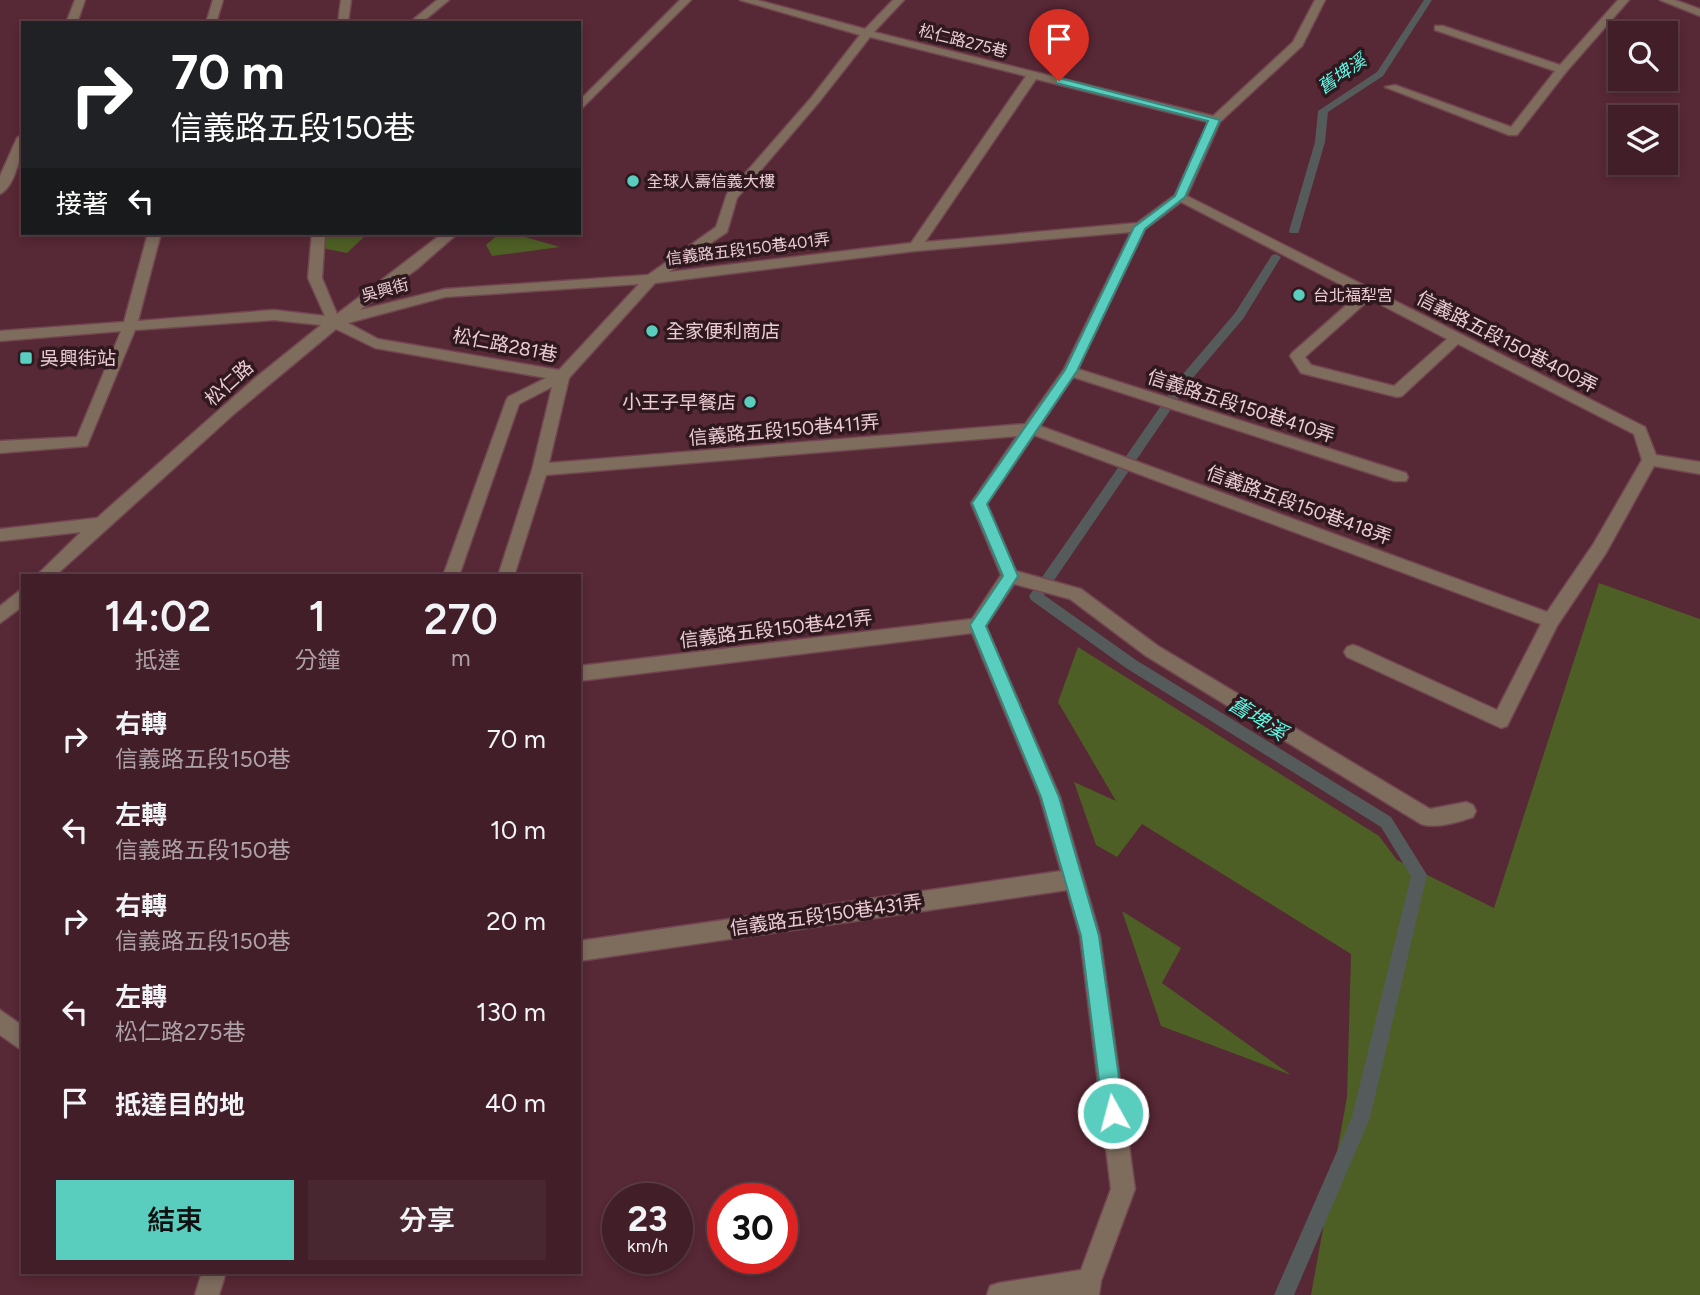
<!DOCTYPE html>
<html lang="zh-TW">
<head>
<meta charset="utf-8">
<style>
	:root { --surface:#411e28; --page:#482730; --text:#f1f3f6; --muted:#aea2a8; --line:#5a3c45; --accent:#59cebe }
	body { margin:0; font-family:Figtree,"Noto Sans TC",sans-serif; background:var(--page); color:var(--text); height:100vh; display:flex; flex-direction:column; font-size:26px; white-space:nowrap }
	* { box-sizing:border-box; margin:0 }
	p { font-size:23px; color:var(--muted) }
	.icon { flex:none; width:38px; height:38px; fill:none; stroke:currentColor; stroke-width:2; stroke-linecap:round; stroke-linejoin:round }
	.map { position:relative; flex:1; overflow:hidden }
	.drawer { position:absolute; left:21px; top:574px; width:560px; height:700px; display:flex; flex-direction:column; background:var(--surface); border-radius:0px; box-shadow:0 4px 10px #0003,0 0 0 2px var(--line) }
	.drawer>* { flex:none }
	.guide { position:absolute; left:21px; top:21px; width:560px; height:214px; border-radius:0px; box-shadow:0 4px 10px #0003,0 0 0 2px var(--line); background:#202124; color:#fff; overflow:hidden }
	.fabs { position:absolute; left:1608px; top:21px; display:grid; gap:14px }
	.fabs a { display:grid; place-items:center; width:70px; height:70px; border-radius:0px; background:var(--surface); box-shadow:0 4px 10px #0003,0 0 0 2px var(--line); font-size:35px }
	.speed { position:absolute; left:602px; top:1183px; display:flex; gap:14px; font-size:35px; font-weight:700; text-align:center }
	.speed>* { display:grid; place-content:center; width:91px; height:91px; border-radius:50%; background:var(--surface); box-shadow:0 4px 10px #0003,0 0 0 2px var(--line); line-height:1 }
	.speed small { font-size:18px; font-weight:400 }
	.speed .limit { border:10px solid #d22; background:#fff; color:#111 }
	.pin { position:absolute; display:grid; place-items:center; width:60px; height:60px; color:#fff; margin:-72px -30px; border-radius:50% 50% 50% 0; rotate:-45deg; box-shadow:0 0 7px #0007 }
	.pin .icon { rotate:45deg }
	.me { position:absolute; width:77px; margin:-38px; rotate:353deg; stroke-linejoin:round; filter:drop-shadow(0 0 5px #0008) }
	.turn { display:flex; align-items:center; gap:24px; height:147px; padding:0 35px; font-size:32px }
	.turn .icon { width:91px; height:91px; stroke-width:2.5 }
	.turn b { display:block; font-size:49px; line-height:60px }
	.then { display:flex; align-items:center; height:66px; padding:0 35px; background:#0003; gap:14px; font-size:26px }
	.eta { display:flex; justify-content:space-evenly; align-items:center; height:119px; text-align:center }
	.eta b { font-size:42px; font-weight:600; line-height:49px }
	.cta { display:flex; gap:14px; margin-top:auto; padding:14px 35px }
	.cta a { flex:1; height:80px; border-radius:0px; background:var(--accent); color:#111; font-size:28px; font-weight:600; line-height:80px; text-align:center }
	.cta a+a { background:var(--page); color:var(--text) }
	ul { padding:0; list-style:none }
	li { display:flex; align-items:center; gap:21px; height:91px; padding:0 35px }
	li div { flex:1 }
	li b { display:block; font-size:26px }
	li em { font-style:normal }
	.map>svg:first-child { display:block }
</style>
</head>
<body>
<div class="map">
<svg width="1700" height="1295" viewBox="0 0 1700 1295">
	<rect width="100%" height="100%" fill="#572835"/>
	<g fill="#4e5f25">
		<path d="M325,233H368L347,253L322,248Z"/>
		<path d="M500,233H511L560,247L492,256L486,245Z"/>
		<path d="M1599,583L1700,619V1295H1311L1347,1097L1351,954L1142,824L1117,857L1096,845L1074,782L1116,801L1058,702L1078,647L1379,836L1397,860L1494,908Z"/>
		<path d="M1122,911L1181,948L1162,983L1291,1075L1161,1026Z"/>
	</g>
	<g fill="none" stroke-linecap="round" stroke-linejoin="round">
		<g fill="#555b5b" fill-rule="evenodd">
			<path d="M1424,0H1432L1383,76L1328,112L1325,142L1299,231L1298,233H1290L1289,231L1315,142L1318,111L1377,72Z"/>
			<path d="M1276,254L1281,257L1243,319L1191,380L1044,595L1136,660L1391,817L1427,875L1370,1118L1294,1295H1274L1352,1117L1411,876L1381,827L1126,668L1031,600L1029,596L1183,374L1235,313L1272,255Z"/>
		</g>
		<g stroke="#724651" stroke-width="3">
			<g id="minor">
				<path d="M75,0H85L77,23H66Z"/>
				<path d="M213,0H223L216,23H206Z"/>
				<path d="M341,0H351L348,23H338Z"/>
				<path d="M437,0H449L421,23H409Z"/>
				<path d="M680,0H691L579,111V101Z"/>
				<path d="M740,0H757L865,29L893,0H904L874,32L1213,116L1293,42L1315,0H1325L1302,46L1220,122L1187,196L1645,427L1656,455L1700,462V474L1654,466L1606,553L1557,626L1507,726L1501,728L1347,657L1344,652L1347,647L1353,645L1359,647L1497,710L1541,624L1034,435L987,504L1016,571L1081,589L1158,646L1430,809L1466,802L1473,805L1476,811L1473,817C1459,822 1435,829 1421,824L1146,656L1070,599L1014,584L986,626L1060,797L1100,936L1135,1189L1101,1281L1099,1295H987L990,1286L999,1283L1081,1270L1111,1189L1080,936L1067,890L579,961V941L1061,871L1040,797L972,633L579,681V666L972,619L1001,575L971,503L1017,436L546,475L514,576H498L532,470L552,387L519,404L459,576H443L506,401L508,397L546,378L375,348L336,329L234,414L55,576H36L81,532L0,541V529L97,518L254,379L321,325L274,320L135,330L87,446L0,453V441L77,437L121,331L0,341V331L124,322L148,233H161L138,321L274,310L325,316L308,278L312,233H325L322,278L337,314L443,233H458L417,269L360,310L445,289L648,275L716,227L727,194L811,98L860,35ZM870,37L1026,76L911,243L669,272L727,232L737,198L819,102ZM1036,79L1208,122L1175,195L1137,223L925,242ZM1181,202L1359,294L1292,353L1290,356L1301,373L1397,397L1402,396L1458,344L1634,434L1642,460L1594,543L1547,612L1040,426L1073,377L1394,481H1406L1408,477L1406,473L1078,369L1145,229ZM1131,232L1064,369L1025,424L549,463L569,378L655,283L915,251ZM639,284L559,370L378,339L348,323L445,297ZM1370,299L1447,339L1394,386L1311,365L1305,357Z"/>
				<path d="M1618,0H1629L1566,72L1517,135H1509L1385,87L1395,85L1511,127L1555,71L1435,30V26H1443L1560,65Z"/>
				<path d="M1660,0H1675L1700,9V16Z"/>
				<path d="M23,134C23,150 15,187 0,194V176L17,138Z"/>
				<path d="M23,588V606L0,623V606Z"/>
				<path d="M0,1010L23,1026V1051L0,1035Z"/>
				<path d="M202,1272H226L219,1295H195Z"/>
			</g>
		</g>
		<use href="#minor" fill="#7e6c5d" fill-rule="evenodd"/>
	</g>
	<path fill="#59cebe" stroke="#3a867c" stroke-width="2" d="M1059,78L1220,120L1185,197L1145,229L1077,371L987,504L1018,576L986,626L1059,797L1099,936L1124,1113L1121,1120L1113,1123L1106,1120L1103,1113L1081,936L1041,797L970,625L1003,576L972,503L1065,370L1134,227L1175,196L1208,121L1056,83V79Z"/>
	<g fill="#59cebe" stroke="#2f191f" stroke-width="2.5">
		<circle cx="633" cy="181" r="7"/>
		<circle cx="1299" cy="295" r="7"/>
		<circle cx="652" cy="331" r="7"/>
		<rect x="19" y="351" width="14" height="14" rx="3.5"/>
		<circle cx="750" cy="402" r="7"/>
	</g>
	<g text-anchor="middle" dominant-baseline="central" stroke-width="7" stroke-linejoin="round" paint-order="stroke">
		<g font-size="16" fill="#ebccd3" stroke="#2f191f">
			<text transform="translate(963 41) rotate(14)">松仁路275巷</text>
			<text transform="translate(748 249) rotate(-7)">信義路五段150巷401弄</text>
			<text transform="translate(385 290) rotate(-15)">吳興街</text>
		</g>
		<g font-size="16" fill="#ebccd3" stroke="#2f191f" text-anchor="start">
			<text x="647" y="181">全球人壽信義大樓</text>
			<text x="1313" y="295">台北福犁宮</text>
		</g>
		<g font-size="18" font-style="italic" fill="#5ef8e4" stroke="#2f191f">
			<text transform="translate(1342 74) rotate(-35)">舊埤溪</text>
		</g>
		<g font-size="19" fill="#ebccd3" stroke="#2f191f" text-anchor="start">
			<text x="666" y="331">全家便利商店</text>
			<text x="40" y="358">吳興街站</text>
			<text x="736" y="402" text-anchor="end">小王子早餐店</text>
		</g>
		<g font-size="19" fill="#ebccd3" stroke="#2f191f">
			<text transform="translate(1507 342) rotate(27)">信義路五段150巷400弄</text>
			<text transform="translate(505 345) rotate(11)">松仁路281巷</text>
			<text transform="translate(229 383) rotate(-42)">松仁路</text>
			<text transform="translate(1241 406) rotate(18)">信義路五段150巷410弄</text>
			<text transform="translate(784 430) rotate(-5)">信義路五段150巷411弄</text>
			<text transform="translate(1299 505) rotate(20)">信義路五段150巷418弄</text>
			<text transform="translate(776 629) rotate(-7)">信義路五段150巷421弄</text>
			<text transform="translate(826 915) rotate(-8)">信義路五段150巷431弄</text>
		</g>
		<g font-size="21" font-style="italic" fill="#5ef8e4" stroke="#2f191f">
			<text transform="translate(1258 718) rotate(32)">舊埤溪</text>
		</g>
	</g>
</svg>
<div class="fabs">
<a><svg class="icon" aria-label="search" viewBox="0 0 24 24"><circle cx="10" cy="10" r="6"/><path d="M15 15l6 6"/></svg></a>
<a><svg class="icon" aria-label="layers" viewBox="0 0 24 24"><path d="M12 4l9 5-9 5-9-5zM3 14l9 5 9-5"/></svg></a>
</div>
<div class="speed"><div>23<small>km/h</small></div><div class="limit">30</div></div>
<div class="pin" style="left:1059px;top:81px;background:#d93025"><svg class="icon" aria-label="arrive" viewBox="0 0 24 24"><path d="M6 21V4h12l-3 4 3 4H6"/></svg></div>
<svg class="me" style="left:1113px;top:1113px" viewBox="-20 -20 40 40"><circle r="17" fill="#59cebe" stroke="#fff" stroke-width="3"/><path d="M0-11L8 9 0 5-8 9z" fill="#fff"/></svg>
<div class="guide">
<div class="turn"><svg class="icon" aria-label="right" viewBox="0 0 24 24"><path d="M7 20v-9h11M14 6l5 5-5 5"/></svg><div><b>70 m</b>信義路五段150巷</div></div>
<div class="then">接著<svg class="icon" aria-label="left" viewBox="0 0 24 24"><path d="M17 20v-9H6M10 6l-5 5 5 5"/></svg></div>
</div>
<section class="drawer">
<div class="eta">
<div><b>14:02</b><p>抵達</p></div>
<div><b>1</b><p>分鐘</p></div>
<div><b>270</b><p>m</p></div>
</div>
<ul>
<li><svg class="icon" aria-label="right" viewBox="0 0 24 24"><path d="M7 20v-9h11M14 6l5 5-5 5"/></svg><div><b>右轉</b><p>信義路五段150巷</p></div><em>70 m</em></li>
<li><svg class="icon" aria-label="left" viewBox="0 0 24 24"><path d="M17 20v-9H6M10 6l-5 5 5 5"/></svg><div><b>左轉</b><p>信義路五段150巷</p></div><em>10 m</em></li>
<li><svg class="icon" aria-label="right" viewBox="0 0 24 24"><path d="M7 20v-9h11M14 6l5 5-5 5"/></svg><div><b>右轉</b><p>信義路五段150巷</p></div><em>20 m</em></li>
<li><svg class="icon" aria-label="left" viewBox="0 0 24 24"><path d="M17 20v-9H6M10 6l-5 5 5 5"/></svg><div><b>左轉</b><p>松仁路275巷</p></div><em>130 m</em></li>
<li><svg class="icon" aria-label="arrive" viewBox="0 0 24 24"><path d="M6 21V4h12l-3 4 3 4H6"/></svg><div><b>抵達目的地</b></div><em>40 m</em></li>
</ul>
<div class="cta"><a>結束</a><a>分享</a></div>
</section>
</div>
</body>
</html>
